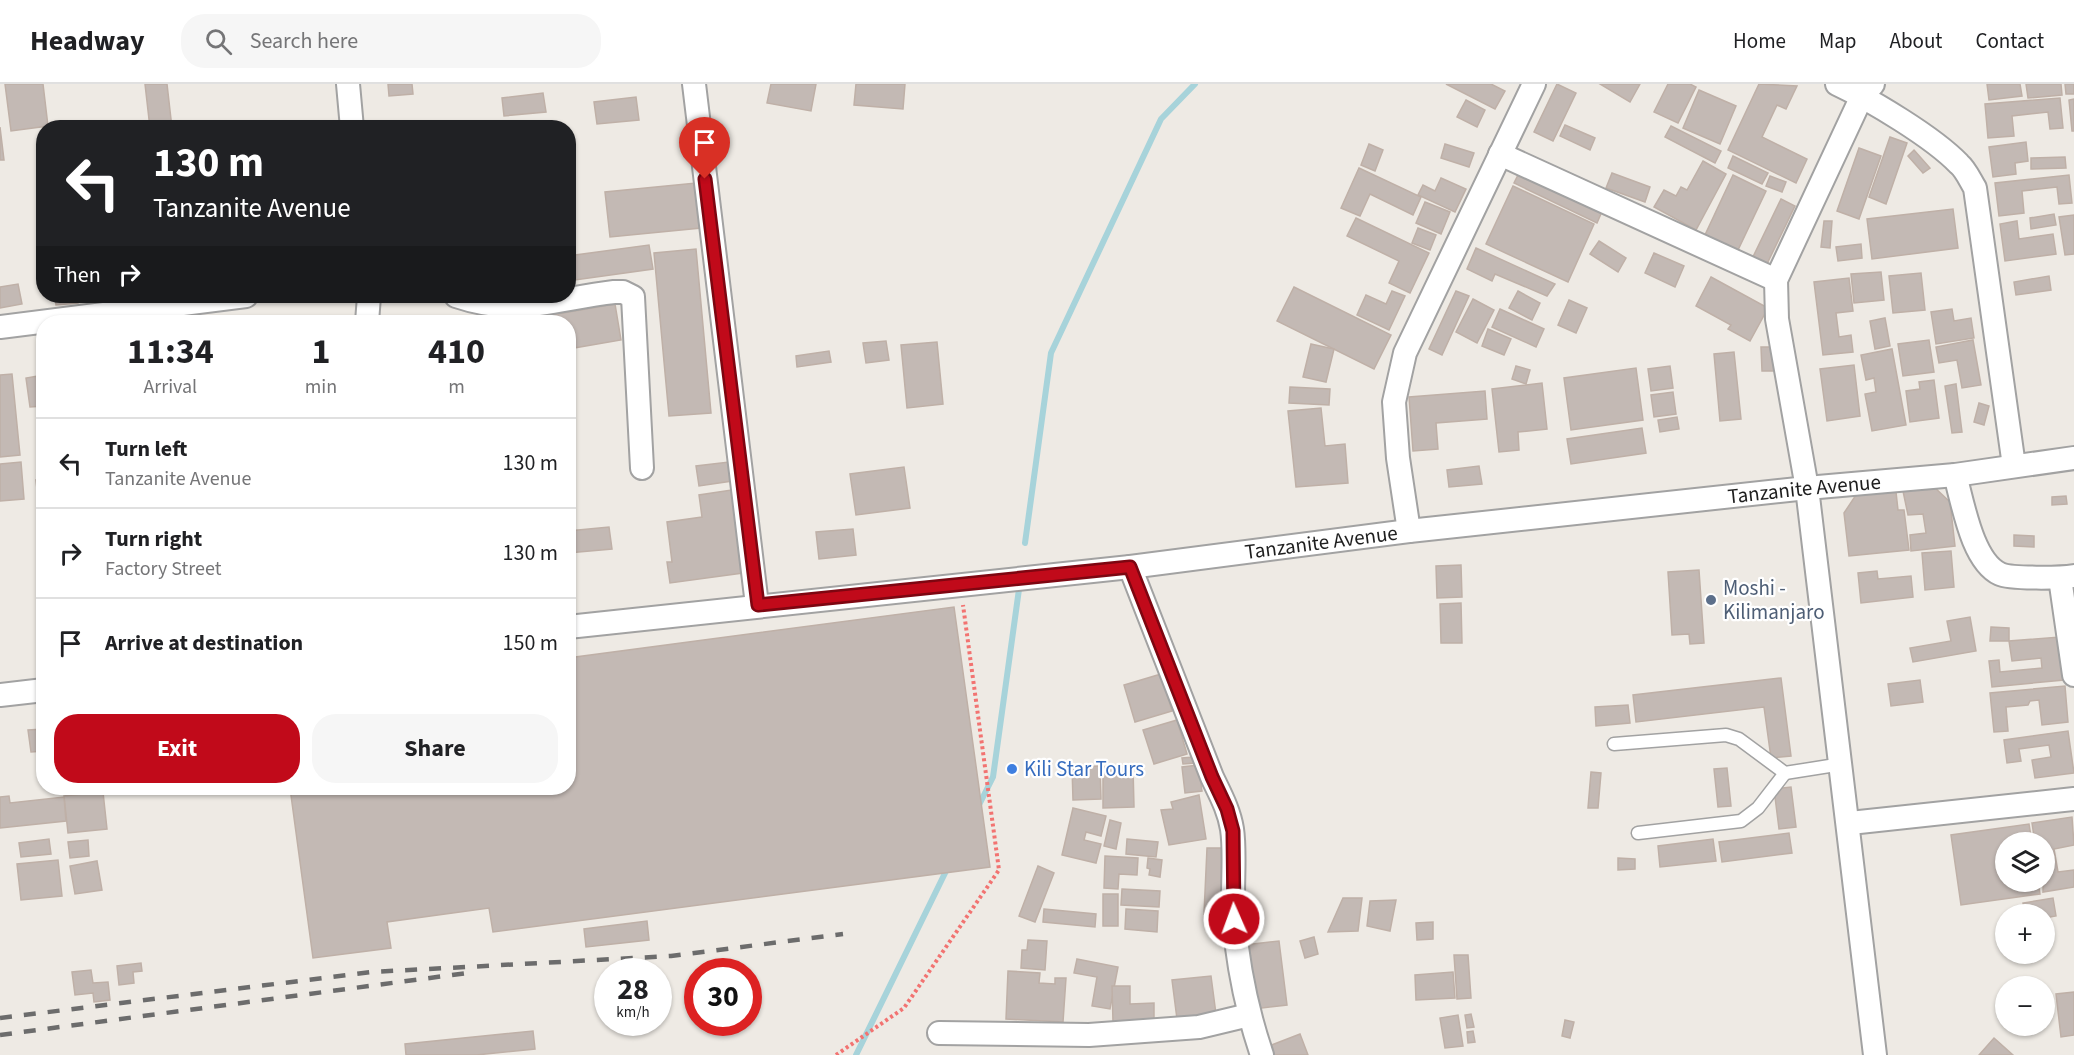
<!DOCTYPE html>
<html lang="en">
<head>
<meta charset="utf-8">
<style>
	:root { --surface:#fff; --page:#f6f6f6; --text:#202124; --muted:#757577; --line:#e0e0e0; --accent:#c10a1a }
	body { margin:0; font-family:"Source Sans 3",sans-serif; background:var(--page); color:var(--text); height:100vh; display:flex; flex-direction:column; font-size:22px; white-space:nowrap }
	* { box-sizing:border-box; margin:0 }
	p { font-size:20px; color:var(--muted) }
	.icon { flex:none; width:33px; height:33px; fill:none; stroke:currentColor; stroke-width:2; stroke-linecap:round; stroke-linejoin:round }
	.map { position:relative; flex:1; overflow:hidden }
	.drawer { position:absolute; left:36px; top:231px; width:540px; height:480px; display:flex; flex-direction:column; background:var(--surface); border-radius:24px; box-shadow:0 2px 4px #0004 }
	.drawer>* { flex:none }
	.guide { position:absolute; left:36px; top:36px; width:540px; height:183px; border-radius:24px; box-shadow:0 2px 4px #0004; background:#202124; color:#fff; overflow:hidden }
	.buttons { position:absolute; left:1995px; top:748px; display:grid; gap:12px }
	.buttons a { display:grid; place-items:center; width:60px; height:60px; border-radius:50%; background:var(--surface); box-shadow:0 2px 4px #0004; font-size:30px }
	.speed { position:absolute; left:594px; top:874px; display:flex; gap:12px; font-size:30px; font-weight:700; text-align:center }
	.speed>* { display:grid; place-content:center; width:78px; height:78px; border-radius:50%; background:var(--surface); box-shadow:0 2px 4px #0004; line-height:1 }
	.speed small { font-size:15px; font-weight:400 }
	.speed .limit { border:9px solid #d22; background:#fff; color:#111 }
	.pin { position:absolute; display:grid; place-items:center; width:51px; height:51px; color:#fff; margin:-62px -26px; border-radius:50% 50% 50% 0; rotate:-45deg; box-shadow:0 0 6px #0007 }
	.pin .icon { rotate:45deg }
	.me { position:absolute; width:66px; margin:-33px; rotate:358deg; stroke-linejoin:round; filter:drop-shadow(0 0 4px #0008) }
	.turn { display:flex; align-items:center; gap:21px; height:126px; padding:0 18px; font-size:27px }
	.turn .icon { width:78px; height:78px; stroke-width:2.5 }
	.turn b { display:block; font-size:42px; line-height:51px }
	.then { display:flex; align-items:center; height:57px; padding:0 18px; background:#0003; gap:12px; font-size:22px }
	.eta { display:flex; justify-content:space-evenly; align-items:center; height:102px; text-align:center }
	.eta b { font-size:36px; font-weight:700; line-height:42px }
	.action { display:flex; gap:12px; margin-top:auto; padding:12px 18px }
	.action a { flex:1; height:69px; border-radius:24px; background:var(--accent); color:#fff; font-size:24px; font-weight:700; line-height:69px; text-align:center }
	.action a+a { background:var(--page); color:var(--text) }
	ul { padding:0; list-style:none }
	li { display:flex; align-items:center; gap:18px; height:90px; padding:0 18px; border-top:2px solid var(--line) }
	li div { flex:1 }
	li b { display:block; font-size:22px }
	li em { font-style:normal }
	header { display:flex; align-items:center; gap:36px; box-sizing:border-box; height:84px; padding:0 30px; background:var(--surface); border-bottom:2px solid var(--line) }
	header strong { font-size:28px }
	nav { display:flex; gap:33px; margin-inline-start:auto; font-size:21px }
	.search { width:420px; height:54px; background:var(--page); display:flex; align-items:center; gap:15px; box-sizing:border-box; padding:0 21px; border-radius:24px; color:var(--muted); font-size:22px }
	.map>svg:first-child { display:block }
</style>
</head>
<body>
<header>
<strong>Headway</strong>
<div class="search"><svg class="icon" aria-label="search" viewBox="0 0 24 24"><circle cx="10" cy="10" r="6"/><path d="M15 15l6 6"/></svg>Search here</div>
<nav><a>Home</a><a>Map</a><a>About</a><a>Contact</a></nav>
</header>
<div class="map">
<svg width="2074" height="971" viewBox="0 0 2074 971">
	<rect width="100%" height="100%" fill="#eeeae4"/>
	<g fill="none" stroke-linecap="round" stroke-linejoin="round">
		<g stroke="#a7d3da" stroke-width="6">
			<path d="M1025,459L1051,269L1161,35L1195,0"/>
			<path d="M978,723L993,693L1020,498"/>
			<path d="M856,971L948,783"/>
		</g>
	</g>
	<g fill="#c3b9b4" stroke="#bfb0a7" stroke-width="1.5">
		<path d="M5,0H43L48,42L11,47Z"/>
		<path d="M145,0H167L172,44H150Z"/>
		<path d="M388,0H412L413,10L389,12Z"/>
		<path d="M771,0H816L811,27L767,19Z"/>
		<path d="M856,0H905L903,25L854,21Z"/>
		<path d="M1446,0H1491L1505,7L1495,25Z"/>
		<path d="M1557,0L1576,9L1553,57L1534,48Z"/>
		<path d="M1600,0H1640L1630,18Z"/>
		<path d="M1668,0H1690L1696,3L1678,39L1654,28Z"/>
		<path d="M1759,0L1797,2L1786,25L1777,21L1762,53L1807,75L1796,99L1728,66Z"/>
		<path d="M1987,0H2020L2022,12L1989,16Z"/>
		<path d="M2026,0H2061L2062,11L2028,14Z"/>
		<path d="M2065,0H2074V10H2066Z"/>
		<path d="M1699,6L1736,22L1720,60L1683,44Z"/>
		<path d="M543,9L546,28L504,32L502,14Z"/>
		<path d="M636,13L639,36L597,40L594,18Z"/>
		<path d="M2060,14L2063,44L2050,45L2048,28L2012,32L2014,52L1988,54L1985,20Z"/>
		<path d="M2074,15V47H2072L2069,16Z"/>
		<path d="M1466,16L1485,26L1477,43L1457,33Z"/>
		<path d="M143,40V44H111Z"/>
		<path d="M1565,41L1595,54L1590,66L1560,52Z"/>
		<path d="M1671,42L1721,67L1715,79L1665,53Z"/>
		<path d="M0,43L4,76H0Z"/>
		<path d="M1890,53L1907,59L1886,120L1869,113Z"/>
		<path d="M2026,58L2028,77L2015,79L2016,90L1993,93L1989,63Z"/>
		<path d="M1369,60L1383,66L1375,87L1361,81Z"/>
		<path d="M1445,60L1474,69L1469,83L1441,74Z"/>
		<path d="M1859,64L1881,72L1859,135L1837,127Z"/>
		<path d="M1914,66L1930,84L1923,89L1908,72Z"/>
		<path d="M1733,72L1768,89L1762,100L1728,84Z"/>
		<path d="M2065,73L2066,84L2031,85V74Z"/>
		<path d="M1703,77L1726,90L1696,146L1654,123L1664,106L1676,112L1681,103L1687,106Z"/>
		<path d="M1359,84L1421,113L1413,131L1370,110L1360,132L1341,124Z"/>
		<path d="M1521,85L1603,125L1597,139L1514,99Z"/>
		<path d="M1612,89L1650,103L1645,118L1606,104Z"/>
		<path d="M1733,91L1766,107L1738,166L1705,151Z"/>
		<path d="M2069,91L2072,119L2059,120L2057,103L2022,107L2024,129L1999,132L1995,99Z"/>
		<path d="M1770,92L1786,98L1782,108L1766,102Z"/>
		<path d="M1441,94L1466,105L1455,128L1418,111L1423,101L1435,107Z"/>
		<path d="M696,99L701,144L610,153L605,108Z"/>
		<path d="M1513,102L1594,140L1568,198L1486,160Z"/>
		<path d="M1781,115L1795,122L1764,186L1750,179Z"/>
		<path d="M1425,118L1450,128L1441,150L1416,139Z"/>
		<path d="M1953,125L1958,164L1872,175L1867,135Z"/>
		<path d="M2054,130L2056,141L2031,145L2030,134Z"/>
		<path d="M2074,131V170L2065,171L2059,133Z"/>
		<path d="M1356,134L1429,169L1410,209L1389,199L1399,177L1347,152Z"/>
		<path d="M1824,137H1832L1830,164L1821,163Z"/>
		<path d="M2017,137L2019,155L2053,150L2056,170L2005,177L2000,140Z"/>
		<path d="M1418,144L1436,151L1430,166L1412,159Z"/>
		<path d="M1599,157L1626,174L1618,188L1590,170Z"/>
		<path d="M1861,160L1862,174L1838,177L1836,163Z"/>
		<path d="M649,161L653,185L568,197V172Z"/>
		<path d="M1476,164L1555,200L1547,212L1495,190L1492,197L1467,185Z"/>
		<path d="M696,165L711,329L669,332L654,169Z"/>
		<path d="M1654,169L1684,182L1675,203L1645,189Z"/>
		<path d="M1881,188L1884,216L1854,219L1851,190Z"/>
		<path d="M1921,189L1925,226L1893,229L1889,192Z"/>
		<path d="M2049,192L2051,206L2016,211L2014,198Z"/>
		<path d="M1711,193L1768,224L1750,257L1728,245L1731,241L1696,222Z"/>
		<path d="M1849,194L1853,227L1836,229L1839,253L1851,251L1853,268L1823,271L1814,198Z"/>
		<path d="M18,200L22,220L0,224V203Z"/>
		<path d="M1294,203L1391,251L1374,285L1277,237Z"/>
		<path d="M1392,207L1405,212L1389,246L1357,231L1366,211L1386,220Z"/>
		<path d="M1456,207L1469,212L1442,271L1429,265Z"/>
		<path d="M1518,207L1540,219L1532,236L1509,224Z"/>
		<path d="M55,212H77L78,219L56,221Z"/>
		<path d="M1473,215L1494,226L1477,259L1456,248Z"/>
		<path d="M1569,216L1587,224L1576,249L1558,241Z"/>
		<path d="M615,220L621,256L568,265V238H541L540,233Z"/>
		<path d="M1500,225L1544,245L1536,263L1492,243Z"/>
		<path d="M1952,225L1954,237L1971,234L1974,254L1936,260L1931,228Z"/>
		<path d="M1885,234L1890,262L1875,265L1870,237Z"/>
		<path d="M1488,245L1511,255L1504,271L1482,262Z"/>
		<path d="M1929,256L1934,288L1903,292L1898,260Z"/>
		<path d="M1973,256L1981,301L1962,304L1957,276L1939,279L1936,263Z"/>
		<path d="M886,257L889,276L866,279L863,259Z"/>
		<path d="M937,258L943,320L907,324L901,261Z"/>
		<path d="M1311,260L1334,265L1326,298L1303,293Z"/>
		<path d="M1761,263H1776L1777,287H1762Z"/>
		<path d="M1892,265L1906,341L1872,347L1865,310L1876,308L1874,294L1866,296L1861,271Z"/>
		<path d="M829,267L831,278L797,283L796,272Z"/>
		<path d="M1734,268L1741,335L1720,337L1714,270Z"/>
		<path d="M1854,281L1860,332L1827,337L1820,285Z"/>
		<path d="M1516,282L1530,286L1526,300L1512,295Z"/>
		<path d="M1670,282L1673,304L1651,307L1648,285Z"/>
		<path d="M1636,284L1643,336L1571,346L1564,294Z"/>
		<path d="M12,290L20,371L0,373V291Z"/>
		<path d="M44,291V322L30,323L26,294Z"/>
		<path d="M1934,296L1939,334L1910,338L1906,307L1920,305L1919,298Z"/>
		<path d="M1542,299L1547,345L1518,348L1519,366L1499,368L1492,305Z"/>
		<path d="M1956,300L1962,348L1952,349L1945,302Z"/>
		<path d="M1290,303L1330,305L1329,321L1289,319Z"/>
		<path d="M1485,307L1487,335L1436,339L1438,365L1413,367L1409,313Z"/>
		<path d="M1673,308L1676,330L1654,333L1651,311Z"/>
		<path d="M1979,319L1989,322L1984,341L1974,338Z"/>
		<path d="M1321,324L1325,362L1345,360L1348,399L1296,403L1288,327Z"/>
		<path d="M1677,333L1679,345L1660,348L1658,336Z"/>
		<path d="M1642,344L1646,369L1571,380L1567,355Z"/>
		<path d="M21,378L24,415L0,417V380Z"/>
		<path d="M729,378L732,397L699,402L696,382Z"/>
		<path d="M1479,382L1482,400L1449,403L1447,386Z"/>
		<path d="M904,383L910,424L856,431L850,390Z"/>
		<path d="M44,395V434H40L36,396Z"/>
		<path d="M1895,399L1898,426H1904L1909,466L1849,472L1844,429L1862,402Z"/>
		<path d="M1912,401H1932L1950,418L1955,462L1911,467L1910,451L1926,449L1923,430L1908,431L1903,407Z"/>
		<path d="M738,405L750,488L670,499L667,478H672L667,438L702,433L699,411Z"/>
		<path d="M2066,412L2067,420L2052,421V413Z"/>
		<path d="M609,443L612,465L568,469V447Z"/>
		<path d="M853,445L856,471L819,475L816,448Z"/>
		<path d="M2014,451L2034,452V463L2014,462Z"/>
		<path d="M1951,467L1954,503L1925,506L1922,469Z"/>
		<path d="M1461,481L1462,513L1437,514L1436,482Z"/>
		<path d="M1699,486L1704,559L1690,560L1689,550L1672,551L1668,488Z"/>
		<path d="M1877,487L1878,495L1911,492L1913,513L1861,519L1858,489Z"/>
		<path d="M1461,519L1462,559H1441L1440,520Z"/>
		<path d="M954,523L990,783L493,848L489,824L387,838L391,864L313,874L290,704H568V574Z"/>
		<path d="M1970,533L1976,567L1913,578L1910,564L1951,557L1947,537Z"/>
		<path d="M1991,543L2009,544V557H1990Z"/>
		<path d="M2060,553L2064,596L1992,603L1989,577L1999,576L2000,588L2042,584L2041,574L2012,577L2009,557Z"/>
		<path d="M1161,590L1172,627L1135,638L1124,601Z"/>
		<path d="M1781,594L1791,672L1771,674L1764,623L1636,638L1633,611Z"/>
		<path d="M1920,596L1923,618L1891,622L1888,600Z"/>
		<path d="M2065,602L2068,638L2042,641L2039,616L2030,617L2028,621L2006,623L2008,647L1994,648L1990,609Z"/>
		<path d="M1628,621L1630,639L1596,642L1595,623Z"/>
		<path d="M1177,636L1187,670L1154,680L1143,646Z"/>
		<path d="M44,645V667L31,668L28,646Z"/>
		<path d="M2068,647L2074,689L2035,694L2032,676L2051,673L2049,661L2019,665L2021,677L2007,679L2004,656Z"/>
		<path d="M1194,673L1195,679L1183,680L1182,674Z"/>
		<path d="M1198,681L1202,707L1185,709L1182,683Z"/>
		<path d="M1100,682L1101,715L1073,716L1072,683Z"/>
		<path d="M1103,683H1133L1134,723L1103,724Z"/>
		<path d="M1727,684L1731,722L1718,723L1714,685Z"/>
		<path d="M1591,688L1601,689L1598,724H1588Z"/>
		<path d="M1791,703L1796,743L1779,745L1774,705Z"/>
		<path d="M103,708L107,745L68,749L64,712Z"/>
		<path d="M1199,711L1206,755L1169,761L1161,726L1173,725L1171,718Z"/>
		<path d="M9,712L10,719L64,713L66,737L0,744V713Z"/>
		<path d="M1073,724L1106,732L1101,752L1086,748L1084,756L1101,760L1096,779L1062,771Z"/>
		<path d="M2072,733L2074,761L2054,765L2058,788L2074,786V803L2043,808L2044,759H2035L2032,739Z"/>
		<path d="M1110,736L1121,739L1116,765L1104,762Z"/>
		<path d="M2029,740L2032,759H2006V798H2038L2040,810L1961,821L1951,751Z"/>
		<path d="M1789,749L1792,769L1722,778L1719,758Z"/>
		<path d="M49,755L51,770L21,773L19,759Z"/>
		<path d="M1127,755L1158,758L1156,773L1126,770Z"/>
		<path d="M1713,755L1716,777L1660,783L1658,762Z"/>
		<path d="M88,756L89,772L70,774L68,758Z"/>
		<path d="M1207,764H1223L1220,831L1204,830Z"/>
		<path d="M1105,772L1138,774L1137,791L1119,790L1118,805L1104,804Z"/>
		<path d="M1148,774L1162,776L1160,793L1149,791L1150,785L1147,784Z"/>
		<path d="M1618,774L1635,775V785L1618,786Z"/>
		<path d="M58,776L62,812L21,816L17,780Z"/>
		<path d="M97,777L102,806L75,810L70,782Z"/>
		<path d="M1038,782L1054,789L1035,838L1019,832Z"/>
		<path d="M1122,805L1160,807L1159,823L1121,821Z"/>
		<rect x="1103" y="810" width="15" height="32"/>
		<path d="M1343,814H1362L1358,847L1328,848Z"/>
		<path d="M2053,814L2056,832L2044,834V831H2026L2023,819Z"/>
		<path d="M1396,816L1390,847L1367,842L1370,817Z"/>
		<path d="M1044,825L1096,830L1095,843L1043,838Z"/>
		<path d="M1126,825L1158,827L1157,848L1125,845Z"/>
		<path d="M647,837L649,856L586,863L584,845Z"/>
		<path d="M1433,838V855L1417,856L1416,839Z"/>
		<path d="M1314,853L1318,870L1305,874L1300,857Z"/>
		<path d="M1028,856L1047,857L1045,886L1021,884L1022,866H1027Z"/>
		<path d="M1279,857L1287,921L1254,925L1245,861Z"/>
		<path d="M1454,871H1468L1471,914L1457,915Z"/>
		<path d="M1077,875L1118,883L1110,925L1092,922L1097,893L1074,889Z"/>
		<path d="M141,879L142,887L133,888L134,899L119,901L117,882Z"/>
		<path d="M91,886L93,899L108,898L110,916L94,918L93,909L75,911L72,888Z"/>
		<path d="M1008,887L1040,889L1039,899L1055,900V894H1066L1063,938L1006,935Z"/>
		<path d="M1453,888L1455,914L1416,916L1415,891Z"/>
		<path d="M1211,892L1216,930L1177,935L1172,896Z"/>
		<path d="M1112,902H1130V920L1154,919V938H1113Z"/>
		<path d="M2074,908V951L2061,953L2056,910Z"/>
		<path d="M1471,930L1474,943L1467,944L1465,931Z"/>
		<path d="M1458,931L1463,962L1445,964L1440,934Z"/>
		<path d="M1565,936L1574,938L1570,954L1562,952Z"/>
		<path d="M533,947L535,965L476,971H406L405,960Z"/>
		<path d="M1473,947L1475,958L1468,959L1467,948Z"/>
		<path d="M1300,950L1308,971H1267L1264,964Z"/>
		<path d="M1994,954L2013,971H1979Z"/>
	</g>
	<g fill="none" stroke-linecap="round" stroke-linejoin="round">
		<g stroke="#a2a2a2" stroke-width="15">
			<g id="lane">
				<path d="M1614,660L1726,651L1739,655L1785,689L1842,680"/>
				<path d="M1638,749L1741,737L1758,724L1785,689"/>
			</g>
		</g>
		<g stroke="#a2a2a2" stroke-width="26">
			<g id="street">
				<path d="M348,0L352,44"/>
				<path d="M694,0L757,521"/>
				<path d="M1837,0C1871,16 1933,53 1959,80C1966,86 1970,96 1975,104L2014,382"/>
				<path d="M1873,0L1862,12L1776,196L1777,235L1807,404L1875,971"/>
				<path d="M1500,70L1776,196"/>
				<path d="M456,212C518,233 553,215 614,208H623L633,213L642,384"/>
				<path d="M367,238L369,212"/>
				<path d="M0,243L246,212"/>
				<path d="M1955,391C1963,419 1972,477 2000,490C2011,495 2061,494 2074,492"/>
				<path d="M1409,447L1398,374L1394,318L1405,269L1534,0"/>
				<path d="M1130,483L1212,693C1220,710 1229,726 1232,745C1236,771 1231,808 1234,836C1238,883 1247,927 1262,971"/>
				<path d="M2060,494L2074,591"/>
				<path id="s1" d="M568,543L1130,483L1409,447L1807,404L1955,391L2074,374"/>
				<path d="M0,611L44,606"/>
				<path d="M1850,739L2074,715"/>
				<path d="M939,949L1089,951L1199,943L1249,931"/>
			</g>
		</g>
		<path stroke="#f27371" stroke-width="4" stroke-dasharray="3 3" stroke-linecap="butt" d="M836,971L904,924L999,786L963,521"/>
		<use href="#lane" stroke="#fff" stroke-width="12"/>
		<use href="#street" stroke="#fff" stroke-width="22"/>
		<g stroke="#6c6c6c" stroke-width="4.5" stroke-dasharray="12 12" stroke-linecap="butt">
			<path d="M0,934L372,888L671,872L843,850"/>
			<path d="M0,951L467,889"/>
		</g>
	</g>
	<g fill="none" stroke-linecap="round" stroke-linejoin="round">
		<g stroke="#7d0611" stroke-width="15">
			<path id="route" d="M705,95L758,521L1130,483L1212,693L1227,725L1233,747L1234,835"/>
		</g>
		<use href="#route" stroke="#c10a1a" stroke-width="10"/>
	</g>
	<circle fill="#5c6f8a" stroke="#fff" stroke-width="2" cx="1711" cy="516" r="6"/>
	<circle fill="#3f7fe0" stroke="#fff" stroke-width="2" cx="1012" cy="685" r="6"/>
	<g text-anchor="middle" dominant-baseline="central" stroke-width="4.5" stroke-linejoin="round" paint-order="stroke">
		<g font-size="21" fill="#1e1e1e" stroke="#fff">
			<text stroke="none"><textPath href="#s1" startOffset="1244">Tanzanite Avenue</textPath></text>
			<text stroke="none"><textPath href="#s1" startOffset="758">Tanzanite Avenue</textPath></text>
		</g>
		<g font-size="21" fill="#4e5e75" stroke="#fff" text-anchor="start">
			<text x="1723" y="504">Moshi -<tspan x="1723" dy="24">Kilimanjaro</tspan></text>
		</g>
		<g font-size="21" fill="#366cbe" stroke="#fff" text-anchor="start">
			<text x="1024" y="685">Kili Star Tours</text>
		</g>
	</g>
</svg>
<div class="buttons">
<a><svg class="icon" aria-label="layers" viewBox="0 0 24 24"><path d="M12 4l9 5-9 5-9-5zM3 14l9 5 9-5"/></svg></a>
<a>+</a>
<a>−</a>
</div>
<div class="speed"><div>28<small>km/h</small></div><div class="limit">30</div></div>
<div class="pin" style="left:705px;top:95px;background:#d93025"><svg class="icon" aria-label="arrive" viewBox="0 0 24 24"><path d="M6 21V4h12l-3 4 3 4H6"/></svg></div>
<svg class="me" style="left:1234px;top:835px" viewBox="-20 -20 40 40"><circle r="17" fill="#c10a1a" stroke="#fff" stroke-width="3"/><path d="M0-11L8 9 0 5-8 9z" fill="#fff"/></svg>
<div class="guide">
<div class="turn"><svg class="icon" aria-label="left" viewBox="0 0 24 24"><path d="M17 20v-9H6M10 6l-5 5 5 5"/></svg><div><b>130 m</b>Tanzanite Avenue</div></div>
<div class="then">Then<svg class="icon" aria-label="right" viewBox="0 0 24 24"><path d="M7 20v-9h11M14 6l5 5-5 5"/></svg></div>
</div>
<section class="drawer">
<div class="eta">
<div><b>11:34</b><p>Arrival</p></div>
<div><b>1</b><p>min</p></div>
<div><b>410</b><p>m</p></div>
</div>
<ul>
<li><svg class="icon" aria-label="left" viewBox="0 0 24 24"><path d="M17 20v-9H6M10 6l-5 5 5 5"/></svg><div><b>Turn left</b><p>Tanzanite Avenue</p></div><em>130 m</em></li>
<li><svg class="icon" aria-label="right" viewBox="0 0 24 24"><path d="M7 20v-9h11M14 6l5 5-5 5"/></svg><div><b>Turn right</b><p>Factory Street</p></div><em>130 m</em></li>
<li><svg class="icon" aria-label="arrive" viewBox="0 0 24 24"><path d="M6 21V4h12l-3 4 3 4H6"/></svg><div><b>Arrive at destination</b></div><em>150 m</em></li>
</ul>
<div class="action"><a>Exit</a><a>Share</a></div>
</section>
</div>
</body>
</html>
